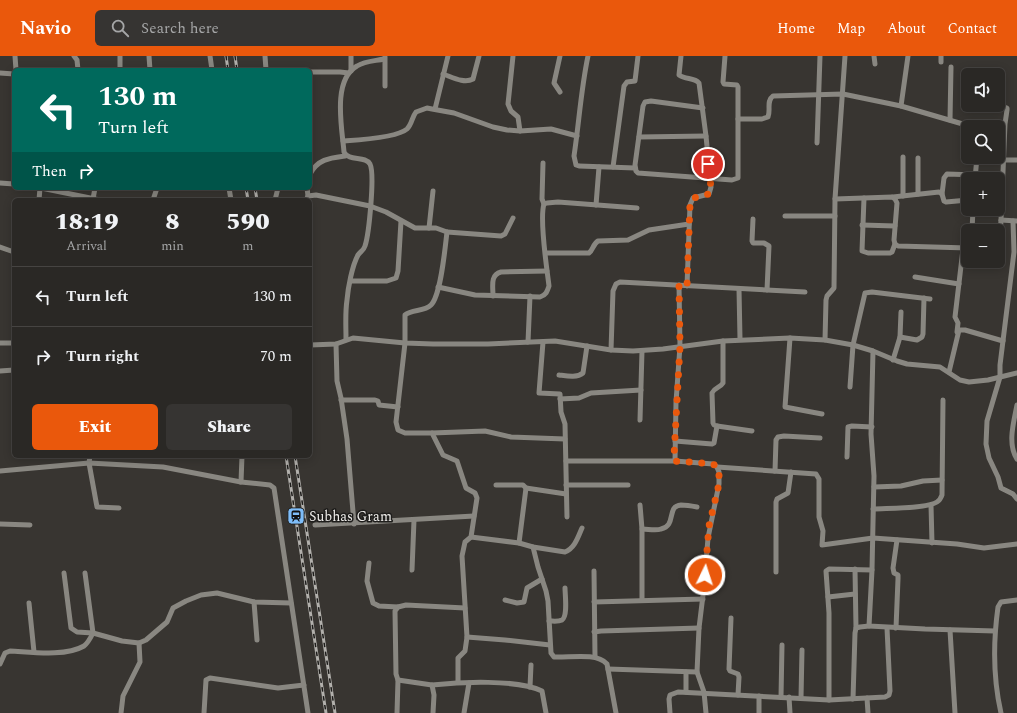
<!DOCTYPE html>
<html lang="en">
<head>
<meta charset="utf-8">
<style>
	:root { --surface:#2a2825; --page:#363432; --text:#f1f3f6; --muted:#a5a6a7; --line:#464442; --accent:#ea580c }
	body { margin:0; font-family:Spectral,serif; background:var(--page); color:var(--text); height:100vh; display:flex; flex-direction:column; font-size:15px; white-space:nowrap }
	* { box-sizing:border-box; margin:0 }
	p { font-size:13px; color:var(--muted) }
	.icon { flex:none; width:22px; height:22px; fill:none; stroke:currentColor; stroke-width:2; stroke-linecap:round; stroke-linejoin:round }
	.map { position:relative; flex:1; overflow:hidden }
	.panel { position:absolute; left:12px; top:142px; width:300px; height:260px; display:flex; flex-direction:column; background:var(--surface); border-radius:6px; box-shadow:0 2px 10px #0003,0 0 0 1px var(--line) }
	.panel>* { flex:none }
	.banner { position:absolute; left:12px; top:12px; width:300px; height:122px; border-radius:6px; box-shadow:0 2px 10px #0003,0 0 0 1px var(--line); background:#00695c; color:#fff; overflow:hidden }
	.buttons { position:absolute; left:961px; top:12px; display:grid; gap:8px }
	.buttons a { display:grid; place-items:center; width:44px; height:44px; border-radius:6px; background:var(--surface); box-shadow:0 2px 10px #0003,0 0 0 1px var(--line); font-size:20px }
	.pin { position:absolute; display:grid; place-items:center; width:34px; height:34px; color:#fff; margin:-17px; border:2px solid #fff; border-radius:50%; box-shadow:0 1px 4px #0007 }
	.me { position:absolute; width:44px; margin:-22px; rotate:4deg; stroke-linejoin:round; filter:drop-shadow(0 0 3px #0008) }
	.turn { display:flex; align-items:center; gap:14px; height:84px; padding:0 20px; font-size:18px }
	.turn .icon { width:52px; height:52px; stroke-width:2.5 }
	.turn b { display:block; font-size:28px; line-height:34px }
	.then { display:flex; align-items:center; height:38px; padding:0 20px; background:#0003; gap:8px; font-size:15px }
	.eta { display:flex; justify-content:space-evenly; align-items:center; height:68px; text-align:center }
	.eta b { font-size:24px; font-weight:800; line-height:28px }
	.cta { display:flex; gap:8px; margin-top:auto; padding:8px 20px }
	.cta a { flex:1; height:46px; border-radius:6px; background:var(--accent); color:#fff; font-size:16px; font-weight:800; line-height:46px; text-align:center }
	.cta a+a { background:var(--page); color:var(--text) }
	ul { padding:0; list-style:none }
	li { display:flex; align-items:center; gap:12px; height:60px; padding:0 20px; border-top:1px solid var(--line) }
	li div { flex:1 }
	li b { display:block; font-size:15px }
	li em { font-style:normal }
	header { display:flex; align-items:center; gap:24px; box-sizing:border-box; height:56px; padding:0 20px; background:var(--accent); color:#fff }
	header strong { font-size:19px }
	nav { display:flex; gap:22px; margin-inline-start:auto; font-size:14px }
	.search { width:280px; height:36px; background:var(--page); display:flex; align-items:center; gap:10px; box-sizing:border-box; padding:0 14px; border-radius:6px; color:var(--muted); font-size:15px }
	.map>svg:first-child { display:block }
</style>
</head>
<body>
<header>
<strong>Navio</strong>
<div class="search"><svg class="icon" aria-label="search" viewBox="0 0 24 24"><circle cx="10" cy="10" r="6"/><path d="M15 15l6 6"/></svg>Search here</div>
<nav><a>Home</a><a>Map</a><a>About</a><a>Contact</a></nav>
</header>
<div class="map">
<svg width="1017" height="657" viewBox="0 0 1017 657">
	<rect width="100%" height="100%" fill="#383531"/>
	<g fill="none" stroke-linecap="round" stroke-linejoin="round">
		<g stroke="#898781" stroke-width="5">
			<path d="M15,0L16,14"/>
			<path d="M74,0L77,4L78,14"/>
			<path d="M149,0L150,14"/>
			<path d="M210,0L212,14"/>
			<path d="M265,0L266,14"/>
			<path d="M351,0V15"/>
			<path d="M513,0L508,48L511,55L518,61L520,75"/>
			<path d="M560,0L554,27L560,36"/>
			<path d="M588,0C581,33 579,67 574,100L576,109L579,110L635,112"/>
			<path d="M681,0L679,19C686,24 694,21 699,27L706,80L711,131L709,138L693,142L690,149L687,230"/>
			<path d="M874,0L875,8"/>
			<path d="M941,0V6"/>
			<path d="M385,1V30"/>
			<path d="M120,14V0"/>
			<path d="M310,16H340L349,17"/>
			<path d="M0,17L14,18"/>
			<path d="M443,18C452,21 464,28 473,23L479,0"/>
			<path d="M901,50L908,0"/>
			<path d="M703,52L651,45L645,46L643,50L635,109L636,115L638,117L732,124L738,122V31L737,29L724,28L723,26L725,0"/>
			<path d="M435,53L448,0"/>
			<path d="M738,63H762L768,61C771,54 766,45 773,40L843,38L901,50L973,71"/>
			<path d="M950,64L951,11"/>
			<path d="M639,81L706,80"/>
			<path d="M343,85C357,84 397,82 407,73C412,68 412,61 416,56L427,52L432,53L454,57L493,71L507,74L520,75L551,73L577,80"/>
			<path d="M817,87L820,0"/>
			<path d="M918,102V138"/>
			<path d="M1003,104H1017"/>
			<path d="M543,107L542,143L544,148"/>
			<path d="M613,111L624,30L627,26L635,25L638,0"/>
			<path d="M310,118C318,103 330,102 345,100"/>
			<path d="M975,123L977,101"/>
			<path d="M0,127L14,128"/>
			<path d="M41,132L100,144"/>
			<path d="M229,132L231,144"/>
			<path d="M307,132L308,140"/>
			<path d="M942,138L944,122L947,118L976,119"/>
			<path d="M903,140V101"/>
			<path d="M893,141L939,136L942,138L944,145L946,146L968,144"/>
			<path d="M864,142L862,195L868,197H890L892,196L895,188"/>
			<path d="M93,143L95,132"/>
			<path d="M835,143L892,141L895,143L897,147L894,184L895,188L898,190L968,192"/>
			<path d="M39,144L40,132"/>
			<path d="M153,144L157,132"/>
			<path d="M275,144L278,132"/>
			<path d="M306,144L308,140L316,139L370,150L386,156L415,172H436L447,176L501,180L505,178L513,162"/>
			<path d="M596,149L599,111"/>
			<path d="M785,160H835"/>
			<path d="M753,163L752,185L753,187H764L769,190L767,234"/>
			<path d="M1001,164L1017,165"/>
			<path d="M1013,165L1014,196L1000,309V321L987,365L986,388L989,402L998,421L1001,432L1013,438L1017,443"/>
			<path d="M862,169L895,170"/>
			<path d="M429,172L433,135"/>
			<path d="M972,175L973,153"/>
			<path d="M447,176C445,192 441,239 431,249C424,256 412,253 405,259V287L396,366L398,374L405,377H432L443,399L457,405L466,432L475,437L477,442L471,481L465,486L462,500L467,581L465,595L458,602V626"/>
			<path d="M0,191L14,196"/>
			<path d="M546,197H589C593,194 593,188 598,185L628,184L649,174L689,168"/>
			<path d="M999,199L1001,164L1005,68L1007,54V52L1001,50L1000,48V19"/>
			<path d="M915,221L959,228"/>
			<path d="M351,225H387L396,222L398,215L401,165"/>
			<path d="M679,229L680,290L676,346L675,405L713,408L717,411L719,416V428L708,482L704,531L699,572L697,616L704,636L706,657"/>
			<path d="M438,231L475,239L540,241C546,239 547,236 549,230C547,213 539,163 544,148L547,147L558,146L637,152"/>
			<path d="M739,233L740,283"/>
			<path d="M493,240C493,230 490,219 501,216L547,215"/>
			<path d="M957,276L958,267L955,261L963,193"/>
			<path d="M900,281L917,284L922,281L923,278L924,242"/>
			<path d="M790,282L785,351L822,358"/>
			<path d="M346,283C346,270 345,257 347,244C348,232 352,210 358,199C360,196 364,194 365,190C369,178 375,118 370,108C365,99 349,106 344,96C342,72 332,24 357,10C365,5 375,5 384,3"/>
			<path d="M825,284L826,244L827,240L834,232L835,143L845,0"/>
			<path d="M723,285V327C720,332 715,331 712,337L713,367L714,369L717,370L752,375"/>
			<path d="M528,286L530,240"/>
			<path d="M543,286L539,337L560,338L561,356L565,368L567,461"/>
			<path d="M0,287H14"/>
			<path d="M336,288L337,325L341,342L347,383L354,468"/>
			<path d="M310,289L336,288L353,282L405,287L433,288H488L555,285L611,294L633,295L663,293L723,285L790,282L825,284L853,289L873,295L897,305L907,308L940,311L960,324L969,326L988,324L1017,317"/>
			<path d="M611,294L613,235L616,228L620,226L805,236"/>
			<path d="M873,295L871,378L874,420L872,514L869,570L925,573L995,575"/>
			<path d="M893,304L900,281L901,256"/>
			<path d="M0,315L14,314"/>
			<path d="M949,316L959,274H965L1003,285"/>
			<path d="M559,319C567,320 577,322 583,317L587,290"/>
			<path d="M850,331L853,289L865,237L872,236L930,243"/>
			<path d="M560,343L579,342L591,337L641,334"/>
			<path d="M341,344H375L378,345L379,349L398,351"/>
			<path d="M1017,349C1014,365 1007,388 1017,403"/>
			<path d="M640,364L642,295"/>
			<path d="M432,377L485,375L511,381L565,383"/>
			<path d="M675,385L712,388L714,387L717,370"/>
			<path d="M90,400L89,407L97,451L119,452"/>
			<path d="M847,401L848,371L852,370L872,371"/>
			<path d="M566,405H675"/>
			<path d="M717,411L816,418L819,423V461L823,475L822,489L873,482L957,488L984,492L1017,488"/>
			<path d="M0,415L89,407L163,411L241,426L270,429L274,432L308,657"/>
			<path d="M775,415L776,384L778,381L784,380L820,382"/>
			<path d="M241,426L242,400"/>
			<path d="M496,429H523L526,432L519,487"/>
			<path d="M566,429H628"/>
			<path d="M874,431L901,430L923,425L942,424"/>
			<path d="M526,432L566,438"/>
			<path d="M640,449L642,473V544"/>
			<path d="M931,449L932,487"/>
			<path d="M873,453C887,452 926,453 937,446C940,444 941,442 942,439L943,344"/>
			<path d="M0,468L30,469"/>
			<path d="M315,469L474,460"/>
			<path d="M642,473C648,473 656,475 661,473C677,470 666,450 681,449C686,449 692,450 697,451"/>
			<path d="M471,481L519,487L533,491L565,496C575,492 578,481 582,472"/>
			<path d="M533,491L538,511L546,535L548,545L551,597L554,601C569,602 596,596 607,608L616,657"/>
			<path d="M369,507L367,525L373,547L379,550L398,551"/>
			<path d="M855,513L856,572"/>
			<path d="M412,514L414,464"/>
			<path d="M594,515L595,601"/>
			<path d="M776,516V446L777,443L788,437L791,416"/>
			<path d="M64,517L71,572L77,576L93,577L122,585L139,587L146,584L167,566L173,552L186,545L201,539L217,537L254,546L291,547"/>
			<path d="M828,541L855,538"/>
			<path d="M505,544L517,547L524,546L527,532L542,523"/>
			<path d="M254,546L257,584"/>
			<path d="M594,546L703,543"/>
			<path d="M29,547L34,596"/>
			<path d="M731,562L729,613L730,615L738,618L739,621L738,639"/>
			<path d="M549,565C553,565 558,566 562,564C568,560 565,539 565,532"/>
			<path d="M896,572L898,523V519L894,517L893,512L897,484"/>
			<path d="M950,574L955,657"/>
			<path d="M594,576L601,575L699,572"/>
			<path d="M467,581L505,584L550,589"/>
			<path d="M0,608L5,597L10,595C31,596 65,601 84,590C88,587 91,581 93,577L85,517"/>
			<path d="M608,613L697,616"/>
			<path d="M686,616V636"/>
			<path d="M432,629C460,626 517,623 542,635L546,657"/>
			<path d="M530,631L531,609"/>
			<path d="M759,640V657"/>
			<path d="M781,641L782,589"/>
			<path d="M789,641L790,657"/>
			<path d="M801,642L802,594"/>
			<path d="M867,642L868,657"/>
			<path d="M853,643L855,577L856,572L860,571L869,570"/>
			<path d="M829,644V557L826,515L829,513L872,514"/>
			<path d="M121,657L123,640L140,606L139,587"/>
			<path d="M204,657L206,624L210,622L278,632L304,629"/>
			<path d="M397,657L398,624"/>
			<path d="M433,657L434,639L432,629L398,624L396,618L395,555L398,551L406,549L465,552"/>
			<path d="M464,657L469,627"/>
			<path d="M670,657L669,643L670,639L678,636L829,644L885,641L889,639L890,635L887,572"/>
			<path d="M1001,657C993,622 993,587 998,551L1001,546L1017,544"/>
		</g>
		<g stroke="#b2b0ac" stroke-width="3">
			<g id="rail">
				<path d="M226,0L228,14"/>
				<path d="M235,0L237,14"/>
				<path d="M246,132L248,144"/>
				<path d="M255,132L257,144"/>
				<path d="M286,400L326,657"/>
				<path d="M295,400L335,657"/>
			</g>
		</g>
		<use href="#rail" stroke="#1e1d1b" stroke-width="1.5" stroke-dasharray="4.5" stroke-linecap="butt"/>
	</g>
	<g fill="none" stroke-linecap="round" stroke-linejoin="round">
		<path stroke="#ea580c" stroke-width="7" stroke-dasharray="0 12.6" d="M705,519L709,470L719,428V416L717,411L713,408L675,405L674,400L680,290L679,229L687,230L690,148L693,142L709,138L711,131L708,108"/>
	</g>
	<defs>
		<g id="station-square" transform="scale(0.9)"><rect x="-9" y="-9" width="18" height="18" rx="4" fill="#7ebdf9" stroke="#1e1d1b"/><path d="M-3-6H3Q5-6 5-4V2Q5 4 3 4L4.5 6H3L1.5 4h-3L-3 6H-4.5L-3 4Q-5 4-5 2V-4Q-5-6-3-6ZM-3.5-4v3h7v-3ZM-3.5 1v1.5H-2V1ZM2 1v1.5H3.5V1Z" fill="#111"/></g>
	</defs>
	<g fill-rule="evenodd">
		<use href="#station-square" x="296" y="460"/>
	</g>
	<g text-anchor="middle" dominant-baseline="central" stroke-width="3" stroke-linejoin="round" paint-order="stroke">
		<g font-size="14" fill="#efedea" stroke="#1e1d1b" text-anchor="start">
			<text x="309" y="460">Subhas Gram</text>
		</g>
	</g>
</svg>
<div class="buttons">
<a><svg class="icon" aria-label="sound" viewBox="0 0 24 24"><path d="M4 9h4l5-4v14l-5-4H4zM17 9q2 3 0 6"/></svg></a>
<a><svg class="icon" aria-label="search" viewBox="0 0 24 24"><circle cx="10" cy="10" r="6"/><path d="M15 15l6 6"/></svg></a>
<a>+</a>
<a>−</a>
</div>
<div class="pin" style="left:708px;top:108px;background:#d93025"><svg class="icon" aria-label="arrive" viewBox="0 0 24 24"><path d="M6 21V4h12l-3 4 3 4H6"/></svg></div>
<svg class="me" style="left:705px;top:519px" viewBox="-20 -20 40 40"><circle r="17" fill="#ea580c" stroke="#fff" stroke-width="3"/><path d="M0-11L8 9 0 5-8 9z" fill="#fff"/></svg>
<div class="banner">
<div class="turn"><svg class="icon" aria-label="left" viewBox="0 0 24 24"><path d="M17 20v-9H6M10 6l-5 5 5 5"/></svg><div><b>130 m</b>Turn left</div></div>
<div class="then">Then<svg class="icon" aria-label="right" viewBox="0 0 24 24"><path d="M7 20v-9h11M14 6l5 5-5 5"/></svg></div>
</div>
<section class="panel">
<div class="eta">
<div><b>18:19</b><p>Arrival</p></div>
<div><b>8</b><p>min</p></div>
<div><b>590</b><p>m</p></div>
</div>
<ul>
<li><svg class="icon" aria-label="left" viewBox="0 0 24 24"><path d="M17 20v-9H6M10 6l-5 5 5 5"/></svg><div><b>Turn left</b></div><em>130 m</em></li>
<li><svg class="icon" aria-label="right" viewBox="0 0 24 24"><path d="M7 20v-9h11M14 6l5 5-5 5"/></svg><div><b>Turn right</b></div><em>70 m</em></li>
</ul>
<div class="cta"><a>Exit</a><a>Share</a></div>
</section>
</div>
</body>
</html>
